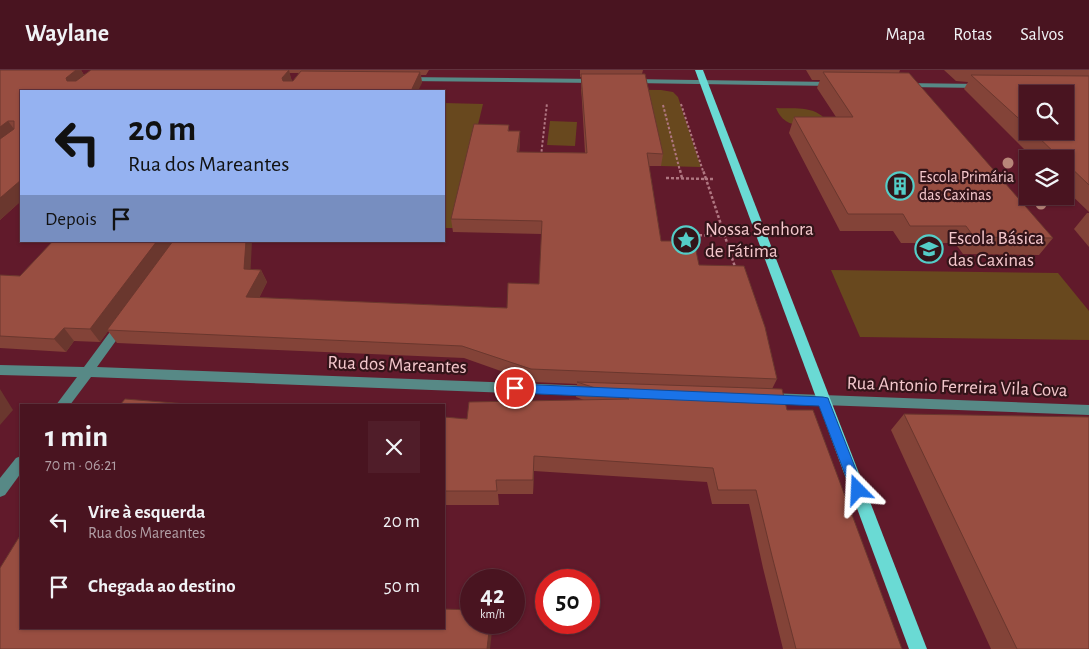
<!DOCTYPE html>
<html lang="pt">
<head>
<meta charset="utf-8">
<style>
	:root { --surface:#491420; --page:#501d29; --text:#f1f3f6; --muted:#b19ea5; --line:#61333e }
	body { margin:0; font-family:"Alegreya Sans",sans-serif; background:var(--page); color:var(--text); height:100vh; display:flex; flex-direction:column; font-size:19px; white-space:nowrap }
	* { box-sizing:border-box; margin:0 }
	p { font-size:16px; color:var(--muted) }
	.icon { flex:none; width:28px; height:28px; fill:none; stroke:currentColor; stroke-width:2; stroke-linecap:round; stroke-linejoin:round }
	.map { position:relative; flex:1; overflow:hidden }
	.drawer { position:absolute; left:20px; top:334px; width:425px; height:225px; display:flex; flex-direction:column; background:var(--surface); border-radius:0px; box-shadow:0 1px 4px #0004,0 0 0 1px var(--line) }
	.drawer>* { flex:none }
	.hud { position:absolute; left:20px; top:20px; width:425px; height:152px; border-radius:0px; box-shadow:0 1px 4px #0004,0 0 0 1px var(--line); background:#95b2f1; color:#111; overflow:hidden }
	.tools { position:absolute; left:1019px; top:15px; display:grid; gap:10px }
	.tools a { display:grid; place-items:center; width:55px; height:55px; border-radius:0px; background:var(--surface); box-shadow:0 1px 4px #0004,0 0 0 1px var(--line); font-size:25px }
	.speed { position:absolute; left:460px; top:499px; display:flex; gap:10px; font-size:25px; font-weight:700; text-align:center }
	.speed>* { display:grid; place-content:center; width:65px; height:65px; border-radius:50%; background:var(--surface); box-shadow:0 1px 4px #0004,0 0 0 1px var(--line); line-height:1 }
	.speed small { font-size:12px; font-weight:400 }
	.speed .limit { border:8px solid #d22; background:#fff; color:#111 }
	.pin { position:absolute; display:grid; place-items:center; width:42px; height:42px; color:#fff; margin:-21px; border:2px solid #fff; border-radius:50%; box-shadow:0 1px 5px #0007 }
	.me { position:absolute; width:55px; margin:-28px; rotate:339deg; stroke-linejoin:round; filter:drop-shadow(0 0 4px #0008) }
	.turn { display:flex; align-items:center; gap:18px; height:105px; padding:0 25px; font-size:22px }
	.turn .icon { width:65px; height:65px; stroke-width:2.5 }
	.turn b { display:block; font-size:35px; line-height:42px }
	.then { display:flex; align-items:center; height:48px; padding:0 25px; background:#0003; gap:10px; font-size:19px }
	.round { display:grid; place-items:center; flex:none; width:52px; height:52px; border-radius:0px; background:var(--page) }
	.head { display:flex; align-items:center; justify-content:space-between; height:85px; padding:0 25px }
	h1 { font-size:30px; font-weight:600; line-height:38px }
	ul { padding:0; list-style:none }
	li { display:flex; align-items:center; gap:15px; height:65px; padding:0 25px }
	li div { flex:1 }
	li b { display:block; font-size:19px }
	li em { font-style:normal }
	header { display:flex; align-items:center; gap:30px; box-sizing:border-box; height:70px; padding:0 25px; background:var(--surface); border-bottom:1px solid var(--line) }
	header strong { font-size:24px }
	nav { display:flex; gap:28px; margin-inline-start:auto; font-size:18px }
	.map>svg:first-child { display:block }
</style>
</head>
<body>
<header>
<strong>Waylane</strong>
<nav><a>Mapa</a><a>Rotas</a><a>Salvos</a></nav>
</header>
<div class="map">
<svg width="1089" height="579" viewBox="0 0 1089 579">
	<rect width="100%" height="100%" fill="#611a2b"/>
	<g fill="#68481e">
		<path d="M581,19L661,20L673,22L678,27L701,97L661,96L646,27H582Z"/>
		<path d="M444,33L483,34L453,158H444Z"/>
		<path d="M776,38C797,39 817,35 829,54C807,54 786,62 776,38Z"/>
		<path d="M550,51L577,52L575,76L547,75Z"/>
		<path d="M831,200L1058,203L1089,241V270L860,267Z"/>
	</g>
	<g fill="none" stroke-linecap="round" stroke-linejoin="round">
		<g stroke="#b07782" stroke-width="2" stroke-dasharray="2.5 2" stroke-linecap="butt">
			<path d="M681,34L703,101"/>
			<path d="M663,35L680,101"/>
			<path d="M541,86L547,33"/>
		</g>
		<g stroke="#b07782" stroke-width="2.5" stroke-dasharray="3 2" stroke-linecap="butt">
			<path d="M680,100L682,108"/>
			<path d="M666,108L706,109L703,100"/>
			<path d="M713,109H706L735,197H733"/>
			<path d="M694,165L725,166"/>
		</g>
		<g fill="#578986" fill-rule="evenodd">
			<path d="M401,7L597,9L601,11L597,13L404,11L400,9Z"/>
			<path d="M629,9L834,12L838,14L834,16L632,13H629Z"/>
			<path d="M901,13L982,14L986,16L982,18L904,17H901Z"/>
			<path d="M122,250L128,254L97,297L592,316L597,317L599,321L597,325L592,326L91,307L70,335H56L77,307L0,305V295L84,297L118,251Z"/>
			<path d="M769,323L1089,335V345L769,333L764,332L762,328L764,324Z"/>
			<path d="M21,386V403L5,425L0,427V408L16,388Z"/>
		</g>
		<path fill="#6adad4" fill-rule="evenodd" d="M695,0H703L927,579H909Z"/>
	</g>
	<g fill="#b88679">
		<circle cx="1008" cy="93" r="5.5"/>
		<circle cx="1041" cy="134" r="5.5"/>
	</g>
	<g fill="#834338" fill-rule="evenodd">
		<path d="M0,0H429L426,5H421L422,13L21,21V131L0,150ZM81,0H91L84,5ZM289,3H299L293,11H292Z"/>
		<path d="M580,0H643L642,4L663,84L661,96H649L661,171L699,195L777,309L772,319L787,340L902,579H783L763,498L749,434H712L707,412L534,401L533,424H498L499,435H444V347L467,349L584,330L576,327L577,314L532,312L464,288L117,273L108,261L100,272L74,271L66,282L0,278V205L20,206L251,199L261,200L267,212L259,228L507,238L539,214L542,164L453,162L451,149L509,55V61L520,73L519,82L585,83L581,15V7H580Z"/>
		<path d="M806,0H900L899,3L1053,168L1039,185L963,184L955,173H901L893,161H840L789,63L794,47H836L817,18L820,10H812Z"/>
		<path d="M944,0H1089V142L1065,119V89H1034L964,19L968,12L956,11ZM1028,24L1065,61H1028Z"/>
		<path d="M1087,143H1089V177L1074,159Z"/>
		<path d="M904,344L1089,579H991L891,360Z"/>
	</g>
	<g fill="#6a372e">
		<path d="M76,0H81L86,9L73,20L67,11L66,8Z"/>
		<path d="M289,0L292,12L286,20L282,8Z"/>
		<path d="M420,2L422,13L418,21H411Z"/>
		<path d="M8,51L17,63L0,77V57Z"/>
		<path d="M520,61V73L518,94L517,82Z"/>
		<path d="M21,110V131L0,150V128Z"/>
		<path d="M157,171H174L107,260L108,261L100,272L90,259Z"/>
		<path d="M246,171H252L250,212L244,199Z"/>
		<path d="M261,200L267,212L253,240L246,227Z"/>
		<path d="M64,258L74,271L66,282L54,269Z"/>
		<path d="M0,319L13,340L0,355Z"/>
		<path d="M534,386V401L533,424V410Z"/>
		<path d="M490,552H493L490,579H487Z"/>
	</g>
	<g fill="#984e41" stroke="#6a372e">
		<path d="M0,0H76L66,8L67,11H76L91,0H289L282,8L283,11H293L301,1L420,2L411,21H21V110L0,128V69L14,59V51H8L0,57Z"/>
		<path d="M823,2L909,3L1053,168L974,167L966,156H910L903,144H848L794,47H853Z"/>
		<path d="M581,4H645L663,84L647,83L661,171H694L699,195L744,196L765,257L777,309L531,299L462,276L107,260L173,171H246L244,199L261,200L246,227L507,238L508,213L539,214L542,151L451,149L474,54L509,55L508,61H520L517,82L587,83Z"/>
		<path d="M971,5L1089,6V115L1065,92V89H1061L1032,61H1065V24H1028V57Z"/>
		<path d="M53,171H157L90,259L64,258L54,269L0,266V205L20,206Z"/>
		<path d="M577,312L782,319L787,340H813L902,579H796L772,486L756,420H718L713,398L534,386L533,410H496L497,421H444V347L467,349L469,332L629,329Z"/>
		<path d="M125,329L199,335H120Z"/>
		<path d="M904,344L1089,347V579H1017Z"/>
		<path d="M21,464V558H444V539L471,540V552H490L487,579H0V498Z"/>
	</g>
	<path fill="#1a73e8" stroke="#114b97" d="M515,314L823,327L828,328L829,331L864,420L862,425L858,426L853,425L819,336L515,323L511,322L509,318L511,315Z"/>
	<defs>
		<g id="building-ring" transform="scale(1.4375)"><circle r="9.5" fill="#331419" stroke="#54cdc7" stroke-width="1.5"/><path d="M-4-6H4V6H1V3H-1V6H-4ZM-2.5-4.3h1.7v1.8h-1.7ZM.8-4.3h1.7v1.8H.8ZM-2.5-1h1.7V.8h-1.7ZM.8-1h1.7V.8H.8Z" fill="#54cdc7"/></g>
		<g id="sight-ring" transform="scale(1.4375)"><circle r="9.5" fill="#331419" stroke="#54cdc7" stroke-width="1.5"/><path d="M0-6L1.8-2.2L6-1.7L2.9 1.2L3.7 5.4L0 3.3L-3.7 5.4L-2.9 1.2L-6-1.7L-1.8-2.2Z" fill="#54cdc7"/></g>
		<g id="school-ring" transform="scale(1.4375)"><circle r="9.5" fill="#331419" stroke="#54cdc7" stroke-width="1.5"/><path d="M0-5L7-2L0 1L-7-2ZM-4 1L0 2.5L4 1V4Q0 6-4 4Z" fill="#54cdc7"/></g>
	</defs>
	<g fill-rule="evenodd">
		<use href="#building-ring" x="900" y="116"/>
		<use href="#sight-ring" x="686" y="170"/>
		<use href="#school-ring" x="929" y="179"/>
	</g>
	<g text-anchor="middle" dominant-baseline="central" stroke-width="4.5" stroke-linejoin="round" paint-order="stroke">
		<g font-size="16" fill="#f4c7cc" stroke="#331419" text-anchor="start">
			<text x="919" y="107">Escola Primária<tspan x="919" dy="18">das Caxinas</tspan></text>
		</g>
		<g font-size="19" fill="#f4c7cc" stroke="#331419" text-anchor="start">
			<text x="705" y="159">Nossa Senhora<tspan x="705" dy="22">de Fátima</tspan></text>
			<text x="948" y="168">Escola Básica<tspan x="948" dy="22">das Caxinas</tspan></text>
		</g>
		<g font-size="19" fill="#f4c7cc" stroke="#331419">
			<text transform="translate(397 295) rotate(2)">Rua dos Mareantes</text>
			<text transform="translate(957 317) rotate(2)">Rua Antonio Ferreira Vila Cova</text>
		</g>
	</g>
</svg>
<div class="tools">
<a><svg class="icon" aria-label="search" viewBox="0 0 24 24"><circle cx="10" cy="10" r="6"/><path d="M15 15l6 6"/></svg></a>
<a><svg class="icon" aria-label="layers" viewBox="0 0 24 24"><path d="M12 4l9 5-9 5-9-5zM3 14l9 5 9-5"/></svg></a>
</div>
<div class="speed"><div>42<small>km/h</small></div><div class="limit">50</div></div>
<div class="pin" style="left:515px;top:318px;background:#d93025"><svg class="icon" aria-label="arrive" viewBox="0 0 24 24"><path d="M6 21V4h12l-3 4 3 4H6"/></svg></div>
<svg class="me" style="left:858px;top:420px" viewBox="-20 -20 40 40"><path d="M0-17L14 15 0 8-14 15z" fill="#1a73e8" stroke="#fff" stroke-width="4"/></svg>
<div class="hud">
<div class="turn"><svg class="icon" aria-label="left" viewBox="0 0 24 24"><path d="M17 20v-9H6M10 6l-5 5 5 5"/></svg><div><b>20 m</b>Rua dos Mareantes</div></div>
<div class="then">Depois<svg class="icon" aria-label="arrive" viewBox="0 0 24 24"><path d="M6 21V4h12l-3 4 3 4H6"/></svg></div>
</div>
<section class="drawer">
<div class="head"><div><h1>1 min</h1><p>70 m · 06:21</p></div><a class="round"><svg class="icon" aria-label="close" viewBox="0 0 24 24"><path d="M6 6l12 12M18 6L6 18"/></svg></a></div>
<ul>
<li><svg class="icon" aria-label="left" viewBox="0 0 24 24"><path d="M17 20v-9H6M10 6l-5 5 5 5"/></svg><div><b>Vire à esquerda</b><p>Rua dos Mareantes</p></div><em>20 m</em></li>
<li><svg class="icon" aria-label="arrive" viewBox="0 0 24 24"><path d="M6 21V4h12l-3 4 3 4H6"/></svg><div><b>Chegada ao destino</b></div><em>50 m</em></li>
</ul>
</section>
</div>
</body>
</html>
